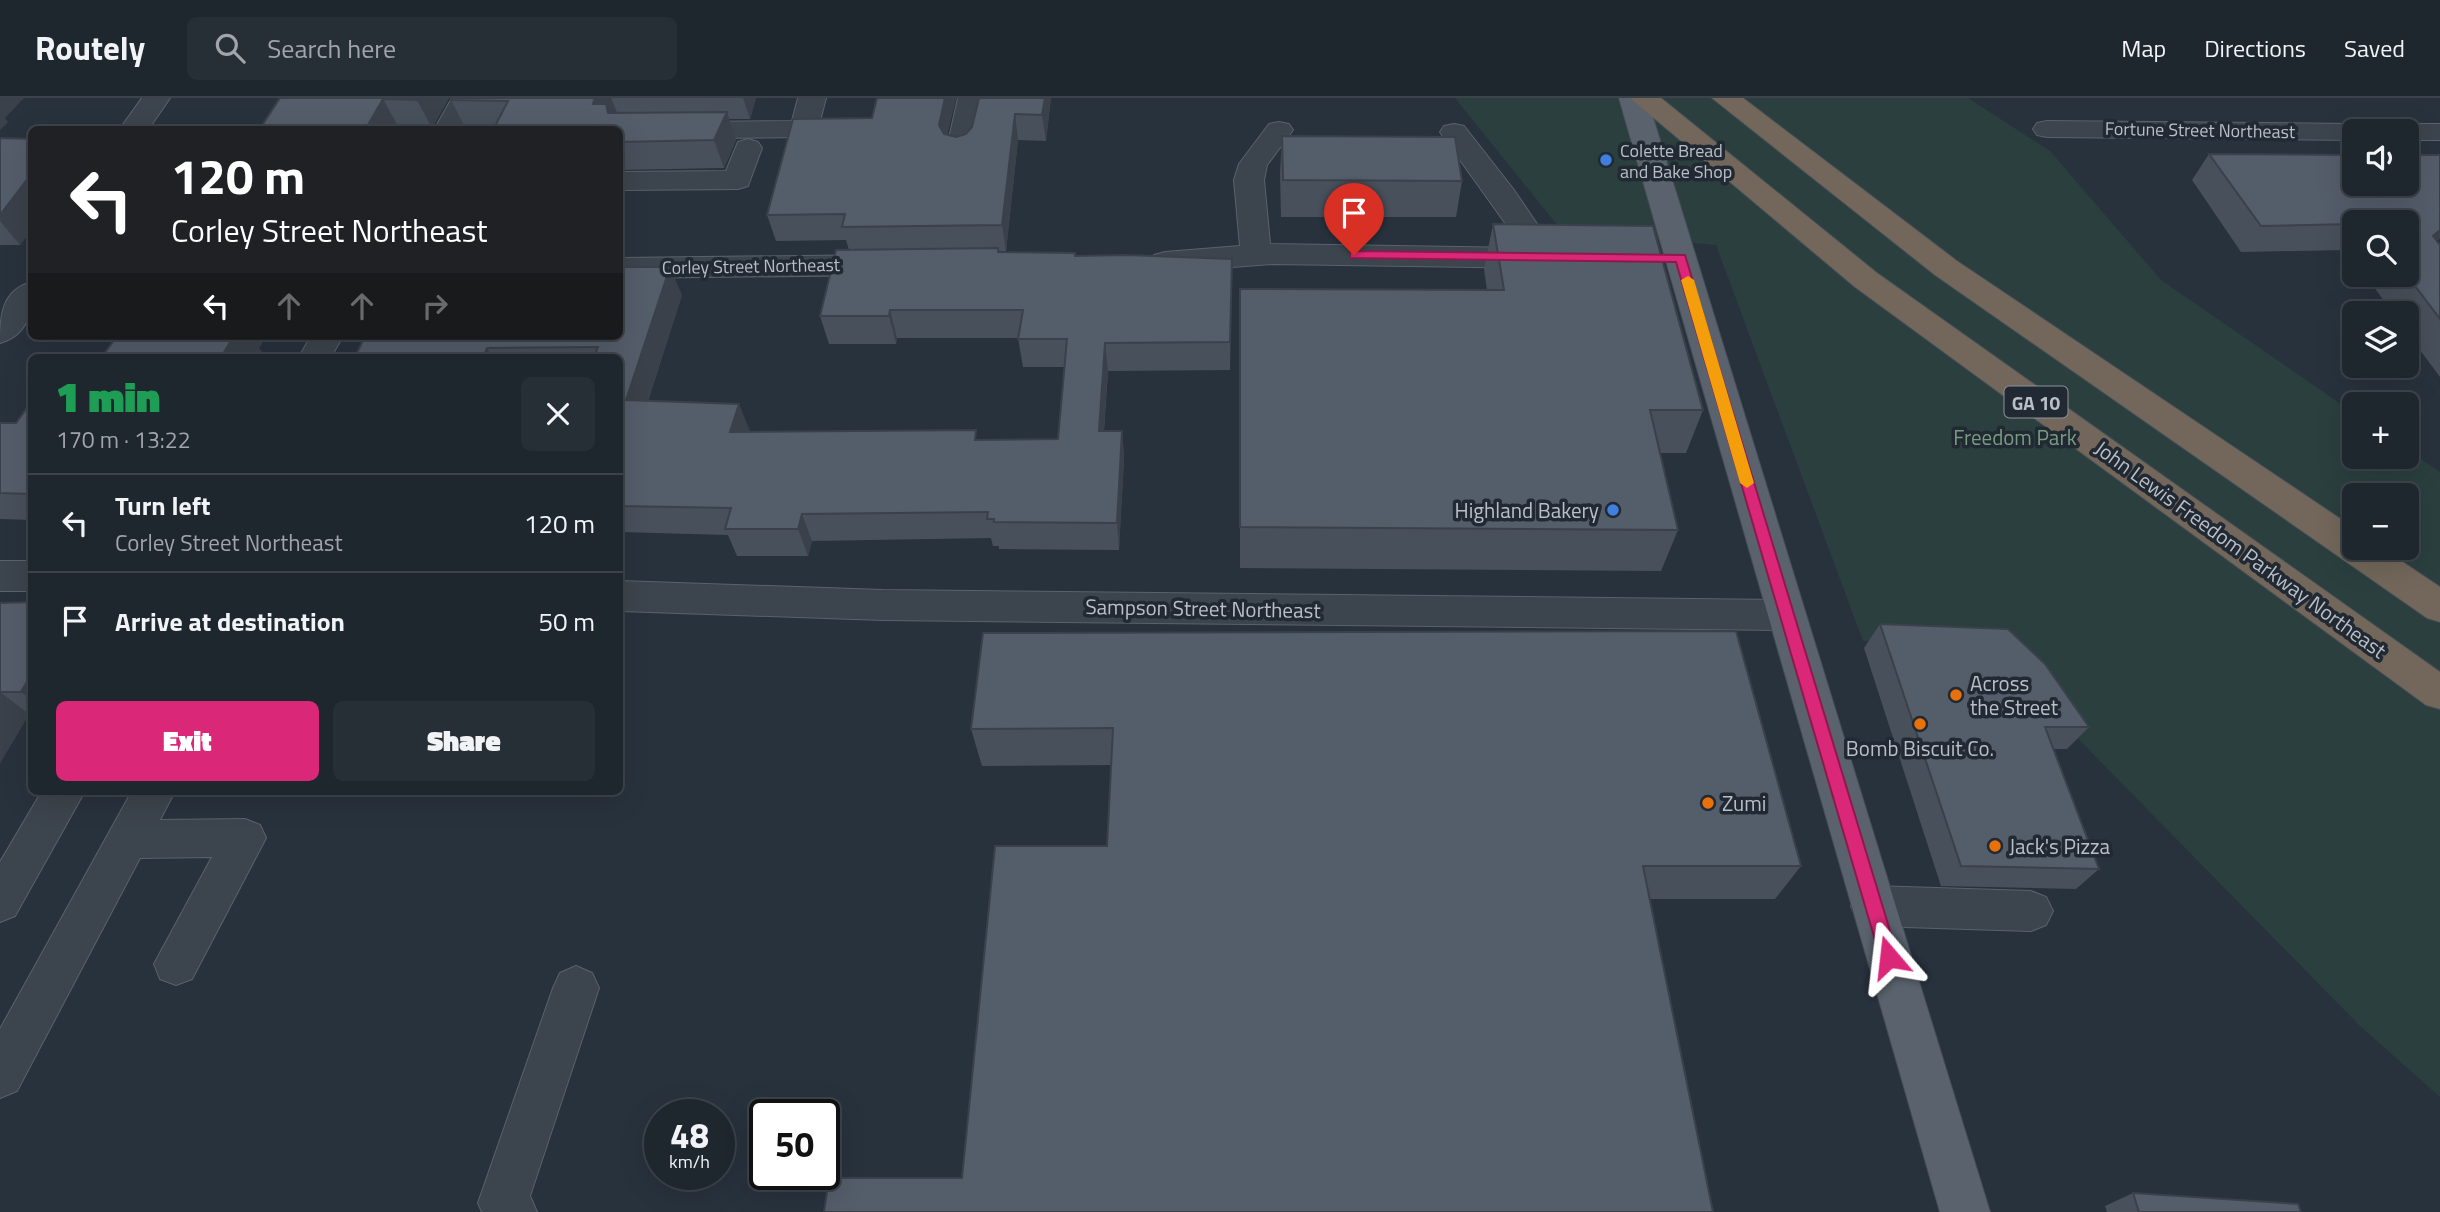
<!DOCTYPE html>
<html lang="en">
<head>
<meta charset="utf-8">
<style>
	:root { --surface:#1e262e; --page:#262e36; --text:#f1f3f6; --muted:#a1a5aa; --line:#3c434a; --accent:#db2777 }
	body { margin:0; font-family:"Titillium Web",sans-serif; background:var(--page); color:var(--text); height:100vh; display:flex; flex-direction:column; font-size:26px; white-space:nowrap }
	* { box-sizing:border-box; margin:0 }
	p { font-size:23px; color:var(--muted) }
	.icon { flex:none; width:38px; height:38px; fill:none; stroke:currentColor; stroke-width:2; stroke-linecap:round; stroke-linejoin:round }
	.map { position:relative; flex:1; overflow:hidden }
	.drawer { position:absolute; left:28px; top:256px; width:595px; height:441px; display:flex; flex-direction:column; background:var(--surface); border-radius:10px; box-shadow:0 7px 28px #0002,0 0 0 2px var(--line) }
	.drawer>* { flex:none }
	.hud { position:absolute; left:28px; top:28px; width:595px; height:214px; border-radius:10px; box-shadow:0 7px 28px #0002,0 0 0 2px var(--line); background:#202124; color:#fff; overflow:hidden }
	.buttons { position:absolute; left:2342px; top:21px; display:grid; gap:14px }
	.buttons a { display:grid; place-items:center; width:77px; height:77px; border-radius:10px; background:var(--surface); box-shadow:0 7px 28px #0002,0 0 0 2px var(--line); font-size:35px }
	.speed { position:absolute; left:644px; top:1001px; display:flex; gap:14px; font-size:35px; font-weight:700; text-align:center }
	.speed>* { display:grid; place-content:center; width:91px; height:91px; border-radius:50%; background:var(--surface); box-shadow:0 7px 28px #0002,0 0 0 2px var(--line); line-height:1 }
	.speed small { font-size:18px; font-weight:400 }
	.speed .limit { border:4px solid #111; border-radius:10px; background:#fff; color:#111 }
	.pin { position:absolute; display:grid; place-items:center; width:60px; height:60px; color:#fff; margin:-72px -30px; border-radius:50% 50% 50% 0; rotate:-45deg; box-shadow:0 0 7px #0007 }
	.pin .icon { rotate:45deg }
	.me { position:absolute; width:77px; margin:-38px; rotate:343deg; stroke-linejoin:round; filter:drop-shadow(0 0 5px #0008) }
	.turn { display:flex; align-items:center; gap:24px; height:147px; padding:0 28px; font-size:32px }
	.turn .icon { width:91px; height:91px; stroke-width:2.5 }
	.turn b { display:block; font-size:49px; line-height:60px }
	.lanes { display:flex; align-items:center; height:66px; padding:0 28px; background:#0003; justify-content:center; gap:35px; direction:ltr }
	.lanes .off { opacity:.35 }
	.round { display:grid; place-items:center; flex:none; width:74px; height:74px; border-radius:10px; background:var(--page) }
	.head { display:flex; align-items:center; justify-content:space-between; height:119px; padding:0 28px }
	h1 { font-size:42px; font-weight:800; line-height:52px; color:#1e9e55 }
	.cta { display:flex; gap:14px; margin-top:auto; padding:14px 28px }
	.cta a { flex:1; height:80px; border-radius:10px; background:var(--accent); color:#fff; font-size:28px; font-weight:800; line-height:80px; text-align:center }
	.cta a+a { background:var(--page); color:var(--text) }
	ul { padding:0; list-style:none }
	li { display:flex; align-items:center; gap:21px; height:98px; padding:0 28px; border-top:2px solid var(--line) }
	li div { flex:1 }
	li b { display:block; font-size:26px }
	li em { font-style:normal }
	header { display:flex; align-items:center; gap:42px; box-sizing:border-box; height:98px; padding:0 35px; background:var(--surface); border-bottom:2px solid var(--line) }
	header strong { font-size:33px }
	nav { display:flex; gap:38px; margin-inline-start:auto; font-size:24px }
	.search { width:490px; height:63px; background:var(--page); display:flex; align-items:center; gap:18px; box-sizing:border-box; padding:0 24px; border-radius:10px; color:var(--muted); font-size:26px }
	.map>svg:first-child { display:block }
</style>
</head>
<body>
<header>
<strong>Routely</strong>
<div class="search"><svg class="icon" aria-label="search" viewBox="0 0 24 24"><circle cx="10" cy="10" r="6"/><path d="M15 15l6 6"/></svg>Search here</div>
<nav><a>Map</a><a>Directions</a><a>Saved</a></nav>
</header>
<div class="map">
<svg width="2440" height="1114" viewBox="0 0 2440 1114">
	<rect width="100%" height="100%" fill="#28323d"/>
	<path fill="#2b3f3f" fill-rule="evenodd" d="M1455,0H1968L2050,53L2161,182L2354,315V359H2406V351L2440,374V999L2360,928L1990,551L1863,543L1716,147L1562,133ZM2354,397H2406V450H2354Z"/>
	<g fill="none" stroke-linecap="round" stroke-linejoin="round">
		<g stroke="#5a626b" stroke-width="2">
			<g id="minor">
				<path d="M142,0H170L148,32H119Z"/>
				<path d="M452,0H480L462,32H434Z"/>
				<path d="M798,0H826L818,31L814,37L804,39L620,41V32H607L610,27L620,25L792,23Z"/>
				<path d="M958,0H986L974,54L970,60L960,63L950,60L946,54Z"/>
				<path d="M2047,23L2354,26L2364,28L2368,33H2354V42L2047,39L2037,37L2033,31L2037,25Z"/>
				<path d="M1279,24L1289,26L1293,32L1267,67L1264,82L1270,146L1523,150L1440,34L1444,28L1454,26L1464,28L1514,92L1560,160L1556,167L1545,170L1273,166L1165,174L1154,171L1150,164L1154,157L1165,154L1240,148L1234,82L1239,66L1269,26Z"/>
				<path d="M2406,26H2440V42H2406V33H2392L2396,28Z"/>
				<path d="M748,41L758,44L762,50L748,88L738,91L620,92V74L726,73L738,44Z"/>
				<path d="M885,157L896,160L900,167L896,174L885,177L620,180V160Z"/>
				<path d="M32,184C32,210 31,236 0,245C0,219 1,192 32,184Z"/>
				<path d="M311,238H343L331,259H299Z"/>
				<rect x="0" y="463" width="32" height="30"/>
				<path d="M620,483L883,492L1786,502L1799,506L1805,517L1799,528L1786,532L883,522L620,513Z"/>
				<path d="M42,693H85L15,818L0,824V764Z"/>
				<path d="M132,693H175L160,722L245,721L260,727L266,740L192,881L176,887L160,881L154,866L212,759L140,760L17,993L0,1000V931Z"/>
				<path d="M1873,788L2031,793L2046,799L2053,813L2046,827L2031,833L1873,828L1858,822L1851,808L1858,794Z"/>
				<path d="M576,868L592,875L599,890L530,1098L537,1114H482L478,1105L553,890L560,875Z"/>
			</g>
		</g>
		<g stroke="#454d56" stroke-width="2">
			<path id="major" d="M1619,0H1647L1990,1114H1940Z"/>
		</g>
		<g stroke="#474f58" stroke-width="2">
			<g id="highway">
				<path d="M1630,0H1661L1877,175L2440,574V611L2426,607L1855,189Z"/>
				<path d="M1712,0H1743L1957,163L2354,430V450H2382L2440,489V524L2427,520L1935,177Z"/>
			</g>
		</g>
		<use href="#minor" fill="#3c444d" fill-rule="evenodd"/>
		<use href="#major" fill="#5a636d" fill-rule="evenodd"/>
		<use href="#highway" fill="#72675a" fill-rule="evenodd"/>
	</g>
	<g fill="#48505b">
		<path d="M280,0H449L432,30H399L398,32H259Z"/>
		<path d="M453,0H756L750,21H729L736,42L724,70L620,72V32L466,31L451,2Z"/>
		<path d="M877,0H956L947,37L956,39L966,36L1051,0L1046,43L1018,42L1006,153H999V154L1075,155L1076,158L1232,161L1230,272L1108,273L1104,333H1122L1124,360L1119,452L999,451V448H993L991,440L812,443L808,458H737L728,437L620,434V259H355L682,197L648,303L750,334L978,342L1058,341L1065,269H1023L1018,240H897L896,246H829L820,218L849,152L846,142L776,143L767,117L872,20Z"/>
		<path d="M1282,38L1462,83L1456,119H1281L1280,75Z"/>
		<path d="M0,40L32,41V131L20,147H0Z"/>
		<path d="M2209,56L2440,57V140L2437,143L2440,147V279L2406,233V215H2393L2365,177H2406V124H2354V162L2346,152L2241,154L2192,82Z"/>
		<path d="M1493,126L1703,312L1686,355H1660L1678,432L1661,473L1240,470V191L1487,192L1484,171Z"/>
		<path d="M32,303V422L0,421V325H16Z"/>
		<path d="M32,504V616H29L0,665V505Z"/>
		<path d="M1880,526L2089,629L2067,651H2053L2099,771L2076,791L1941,788L1864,550Z"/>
		<path d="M983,535L1801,768L1775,801H1650L1713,1114L962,1080L1107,748L1111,667L982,668L971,631Z"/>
		<path d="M2133,1095L2301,1114H2107L2105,1108Z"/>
	</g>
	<g fill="#3b414a">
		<path d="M0,0H24L5,20L8,24L0,32Z"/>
		<path d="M418,0H449L432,30L417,2Z"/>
		<path d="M595,0H611L620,22L593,6Z"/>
		<path d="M743,0H756L750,21Z"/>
		<path d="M945,0H956L943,53L939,27Z"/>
		<path d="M1045,0H1051L1046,43L1042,17Z"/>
		<path d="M383,1L399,30L398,32H365Z"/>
		<path d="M727,14L736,42L724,70L714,42Z"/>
		<path d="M1015,16L1018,42L1006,153L1002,127Z"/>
		<path d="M32,75V131L20,147L0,123V117Z"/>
		<path d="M2440,132V140L2410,164L2433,138Z"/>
		<path d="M670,169L682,197L639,330L626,302Z"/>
		<path d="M890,212L897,240L896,246L889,218Z"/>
		<path d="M234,238H267L259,250L263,255L260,259H221Z"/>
		<path d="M1105,245L1108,273L1102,360L1099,333Z"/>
		<path d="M487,250L492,259H483Z"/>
		<path d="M739,306L750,333L741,361L730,334Z"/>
		<path d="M1122,333L1124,360L1119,452L1117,425Z"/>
		<path d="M802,416L812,443L808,458L798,431Z"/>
		<path d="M32,575V602L21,594Z"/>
		<path d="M0,594L29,616L0,665Z"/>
	</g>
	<g fill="#545d6a" stroke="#3b414a" stroke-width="2">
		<path d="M280,0H418L417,2L383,1L365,32H259Z"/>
		<path d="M453,0H595L593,6H606L608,15L727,14L714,42L620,44V32H493L508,3L451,2Z"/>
		<path d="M877,0H945L939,27L944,36L956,39L966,36L972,29L979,0H1045L1042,17L1015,16L1002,127L842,129L845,116L767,117L793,21L872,20Z"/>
		<path d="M1282,38L1455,39L1462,83L1283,82Z"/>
		<path d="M0,40L32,41V75L0,117Z"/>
		<path d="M2209,56L2354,57V86H2406V57H2440V132L2433,138L2440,147V221L2406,176V124H2354V126L2261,128Z"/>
		<path d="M1493,126L1653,128L1703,312H1650L1678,432L1240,429V191L1504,192Z"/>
		<path d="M998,150V154L1075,155V158L1126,157L1232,161L1230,244L1105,245L1099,333H1122L1117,425L994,424V421H987L988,414L802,416L798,431H725L731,410L620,408V259H594L598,249L487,250L483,259H355L365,238H620V169H670L626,302L739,306L730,334L976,332L975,342L1058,341L1067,241H1018L1023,212H890L889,218H820L836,152Z"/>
		<path d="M117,238H234L221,259H102Z"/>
		<path d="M32,303V392L29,396L0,395V325H16Z"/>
		<path d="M32,504V575L21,594H0V505Z"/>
		<path d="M1880,526L2008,531L2045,566L2089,629H2045L2099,771L1961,768Z"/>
		<path d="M1736,533L1801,768H1643L1713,1114H824L829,1080H962L995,748H1107L1113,630L971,631L983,535Z"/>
		<path d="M2133,1095L2298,1106L2301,1114H2139Z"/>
	</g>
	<path fill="#db2777" stroke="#8e194d" stroke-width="2" d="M1354,153L1685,157L1898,859L1895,865L1889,868L1882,865L1880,859L1676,164L1350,160V154Z"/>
	<path fill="#f59e0b" d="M1688,178L1694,182L1754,385L1747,390L1740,385L1681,182Z"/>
	<g fill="#3f7fe0" stroke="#212932" stroke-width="2.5">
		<circle cx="1606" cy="62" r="7"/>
		<circle cx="1613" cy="412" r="7"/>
	</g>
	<g fill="#e8710a" stroke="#212932" stroke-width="2.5">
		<circle cx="1956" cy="597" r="7"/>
		<circle cx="1920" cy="626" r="7"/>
		<circle cx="1708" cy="705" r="7"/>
		<circle cx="1995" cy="748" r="7"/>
	</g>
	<g text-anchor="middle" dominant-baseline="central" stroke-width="7" stroke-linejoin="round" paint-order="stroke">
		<g font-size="18" fill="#b8bfc8" stroke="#212932">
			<text transform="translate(2200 32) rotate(1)">Fortune Street Northeast</text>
			<text transform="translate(751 168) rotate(-1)">Corley Street Northeast</text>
		</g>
		<g font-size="18" fill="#b8bfc8" stroke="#212932" text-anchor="start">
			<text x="1620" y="52">Colette Bread<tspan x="1620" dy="21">and Bake Shop</tspan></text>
		</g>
		<rect fill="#212932" stroke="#8b929b" stroke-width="2" x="2004.5" y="288.5" width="63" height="31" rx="5"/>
		<g font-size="19" font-weight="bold" fill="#b8bfc8">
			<text x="2036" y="304">GA 10</text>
		</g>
		<g font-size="21" fill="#799b80" stroke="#212932">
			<text x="2015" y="339">Freedom Park</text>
		</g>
		<g font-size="21" fill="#b8bfc8" stroke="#212932" text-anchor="start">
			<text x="1599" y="412" text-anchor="end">Highland Bakery</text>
			<text x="1970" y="585">Across<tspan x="1970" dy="24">the Street</tspan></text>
			<text x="1920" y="650" text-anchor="middle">Bomb Biscuit Co.</text>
			<text x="1722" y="705">Zumi</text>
			<text x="2009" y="748">Jack's Pizza</text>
		</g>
		<g font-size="21" fill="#b8bfc8" stroke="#212932">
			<text transform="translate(2241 451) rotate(36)">John Lewis Freedom Parkway Northeast</text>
			<text transform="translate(1203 510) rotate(1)">Sampson Street Northeast</text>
		</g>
	</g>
</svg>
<div class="buttons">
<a><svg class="icon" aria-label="sound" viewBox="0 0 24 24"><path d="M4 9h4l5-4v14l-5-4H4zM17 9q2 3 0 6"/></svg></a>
<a><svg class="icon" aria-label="search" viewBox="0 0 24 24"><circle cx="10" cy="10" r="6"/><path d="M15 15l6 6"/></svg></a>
<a><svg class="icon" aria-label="layers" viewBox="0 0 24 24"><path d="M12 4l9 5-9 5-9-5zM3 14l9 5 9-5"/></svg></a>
<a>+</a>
<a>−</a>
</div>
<div class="speed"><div>48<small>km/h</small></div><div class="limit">50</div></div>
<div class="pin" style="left:1354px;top:157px;background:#d93025"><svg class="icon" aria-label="arrive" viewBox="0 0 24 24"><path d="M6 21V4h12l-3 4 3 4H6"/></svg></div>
<svg class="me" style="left:1889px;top:859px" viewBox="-20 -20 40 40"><path d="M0-17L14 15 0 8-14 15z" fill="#db2777" stroke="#fff" stroke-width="4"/></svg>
<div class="hud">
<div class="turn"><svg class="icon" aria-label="left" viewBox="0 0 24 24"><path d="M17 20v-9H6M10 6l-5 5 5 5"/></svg><div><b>120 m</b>Corley Street Northeast</div></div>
<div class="lanes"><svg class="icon" aria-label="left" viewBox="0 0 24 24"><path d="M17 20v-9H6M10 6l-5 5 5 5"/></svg><svg class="icon off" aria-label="ahead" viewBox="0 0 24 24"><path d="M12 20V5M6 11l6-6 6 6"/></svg><svg class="icon off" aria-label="ahead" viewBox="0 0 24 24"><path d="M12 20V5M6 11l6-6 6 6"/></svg><svg class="icon off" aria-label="right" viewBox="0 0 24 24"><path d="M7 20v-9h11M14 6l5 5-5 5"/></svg></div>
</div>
<section class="drawer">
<div class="head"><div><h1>1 min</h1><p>170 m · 13:22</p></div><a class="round"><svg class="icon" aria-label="close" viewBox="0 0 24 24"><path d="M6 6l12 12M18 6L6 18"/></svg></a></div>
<ul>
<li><svg class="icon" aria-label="left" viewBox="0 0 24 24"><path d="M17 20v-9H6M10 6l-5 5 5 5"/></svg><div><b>Turn left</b><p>Corley Street Northeast</p></div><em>120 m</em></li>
<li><svg class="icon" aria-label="arrive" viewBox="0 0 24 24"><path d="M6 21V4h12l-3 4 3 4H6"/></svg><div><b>Arrive at destination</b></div><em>50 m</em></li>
</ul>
<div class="cta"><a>Exit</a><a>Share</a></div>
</section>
</div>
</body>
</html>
